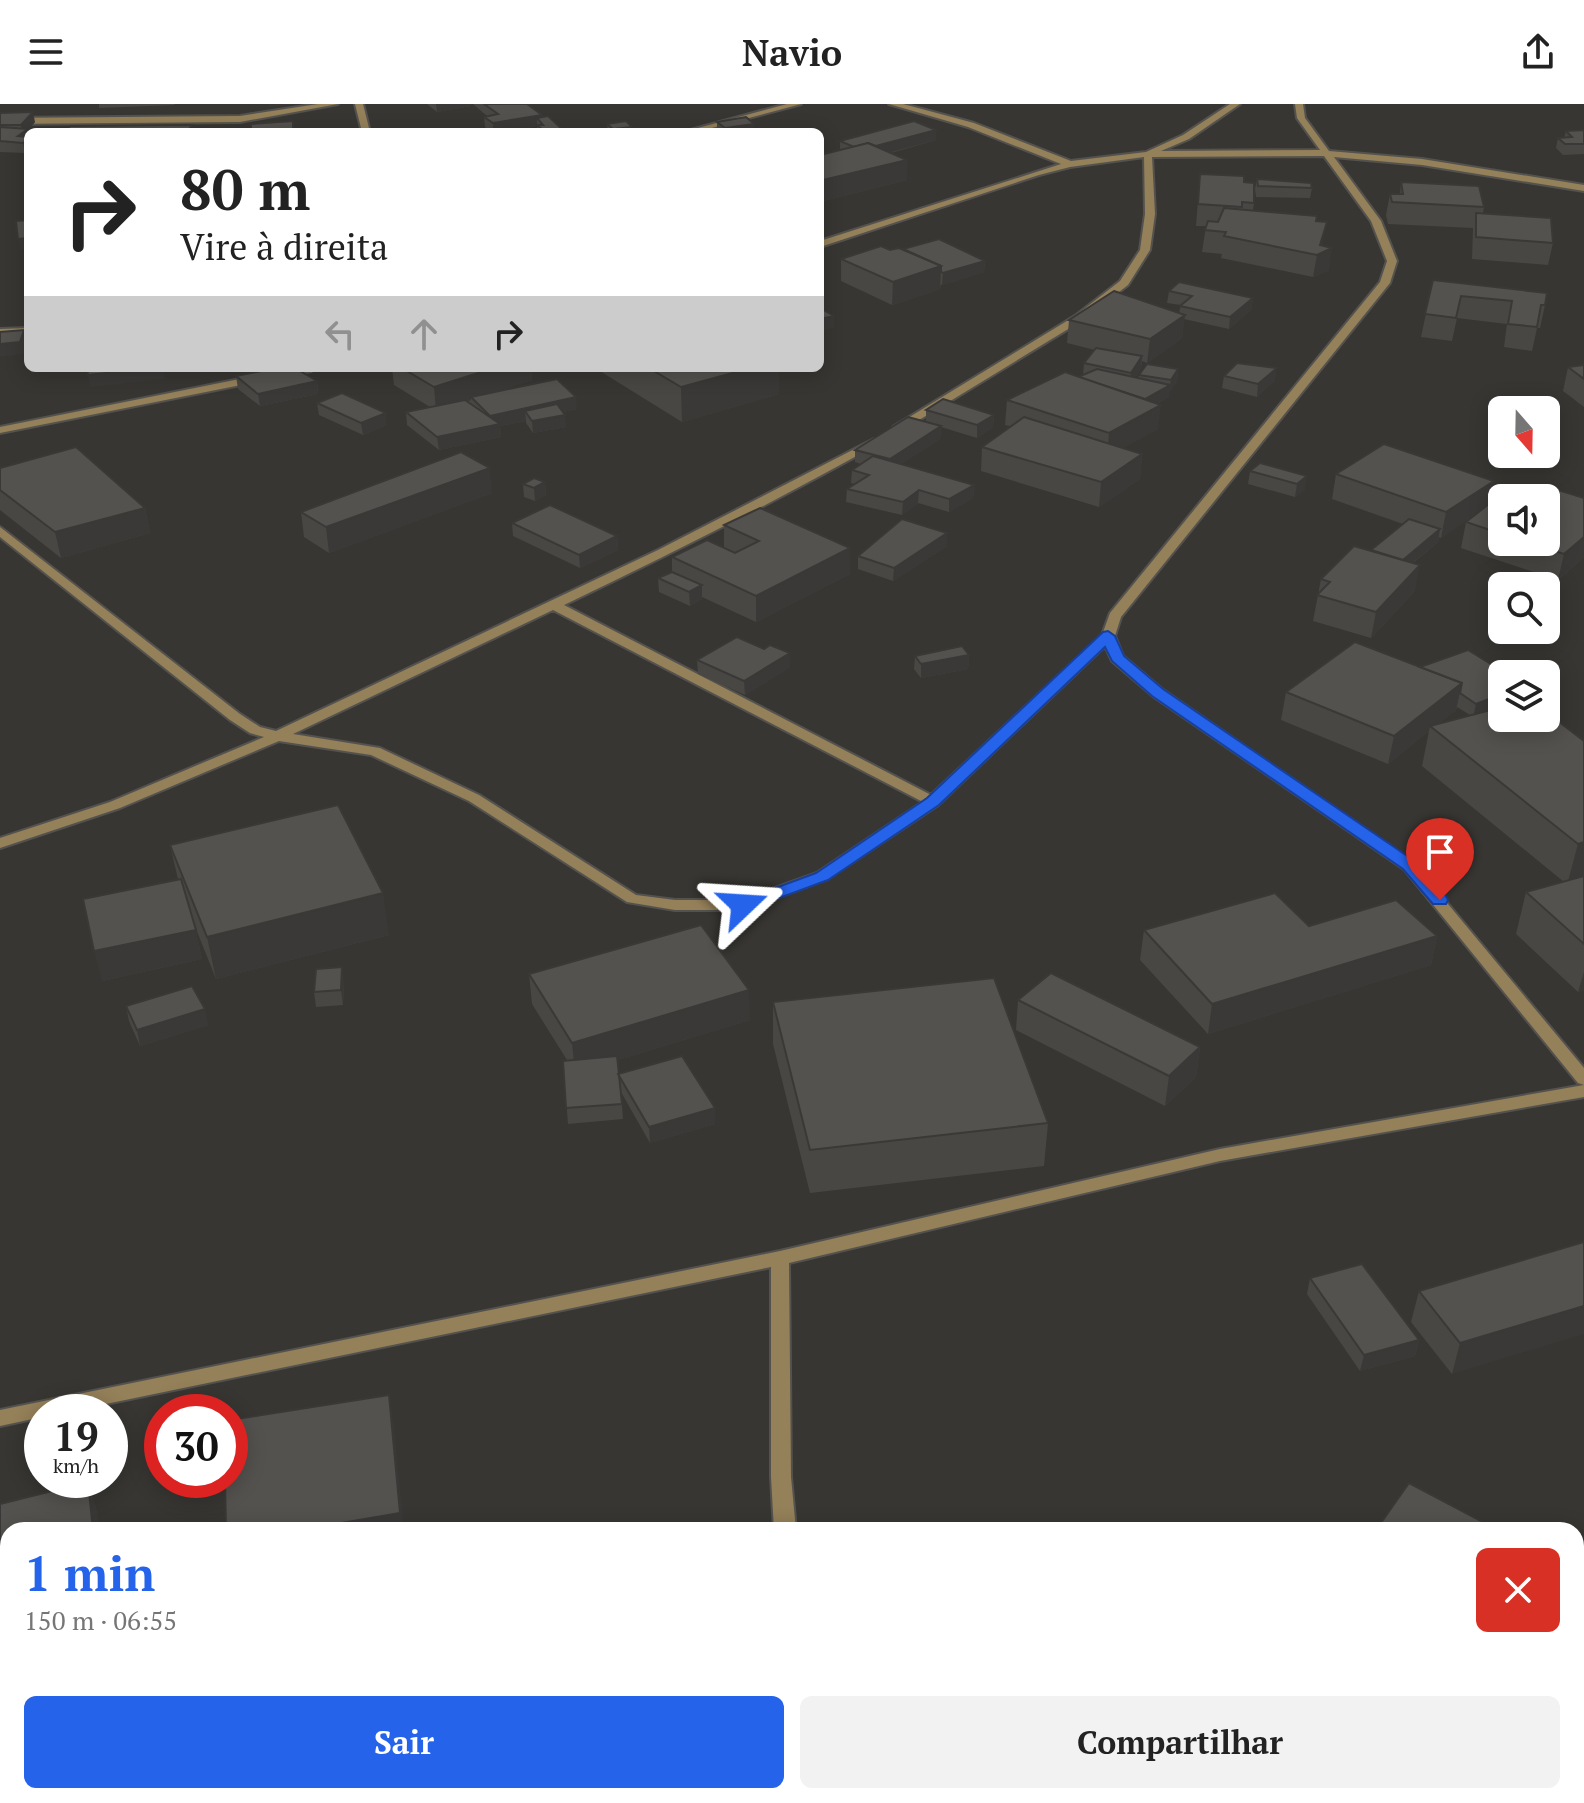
<!DOCTYPE html>
<html lang="pt">
<head>
<meta charset="utf-8">
<style>
	:root { --surface:#fff; --page:#f2f2f2; --text:#222; --muted:#767676; --accent:#2563eb }
	body { margin:0; font-family:"PT Serif",serif; background:var(--page); color:var(--text); height:100vh; display:flex; flex-direction:column; font-size:30px; white-space:nowrap }
	* { box-sizing:border-box; margin:0 }
	p { font-size:26px; color:var(--muted) }
	.icon { flex:none; width:44px; height:44px; fill:none; stroke:currentColor; stroke-width:2; stroke-linecap:round; stroke-linejoin:round }
	.map { position:relative; flex:1; overflow:hidden }
	.drawer { position:absolute; left:0px; top:1418px; width:1584px; height:282px; display:flex; flex-direction:column; background:var(--surface); border-radius:24px 24px 0 0; box-shadow:0 4px 20px #0003 }
	.drawer>* { flex:none }
	.top-card { position:absolute; left:24px; top:24px; width:800px; height:244px; border-radius:12px; box-shadow:0 4px 20px #0003; background:#fff; color:var(--text); overflow:hidden }
	.needle { width:52px; rotate:160deg }
	.buttons { position:absolute; left:1488px; top:292px; display:grid; gap:16px }
	.buttons a { display:grid; place-items:center; width:72px; height:72px; border-radius:12px; background:var(--surface); box-shadow:0 4px 20px #0003; font-size:40px }
	.speed { position:absolute; left:24px; top:1290px; display:flex; gap:16px; font-size:40px; font-weight:700; text-align:center }
	.speed>* { display:grid; place-content:center; width:104px; height:104px; border-radius:50%; background:var(--surface); box-shadow:0 4px 20px #0003; line-height:1 }
	.speed small { font-size:20px; font-weight:400 }
	.speed .limit { border:12px solid #d22; background:#fff; color:#111 }
	.pin { position:absolute; display:grid; place-items:center; width:68px; height:68px; color:#fff; margin:-82px -34px; border-radius:50% 50% 50% 0; rotate:-45deg; box-shadow:0 0 8px #0007 }
	.pin .icon { rotate:45deg }
	.me { position:absolute; width:88px; margin:-44px; rotate:70deg; stroke-linejoin:round; filter:drop-shadow(0 0 6px #0008) }
	.turn { display:flex; align-items:center; gap:28px; height:168px; padding:0 24px; font-size:36px }
	.turn .icon { width:104px; height:104px; stroke-width:2.5 }
	.turn b { display:block; font-size:56px; line-height:68px }
	.lanes { display:flex; align-items:center; height:76px; padding:0 24px; background:#0003; justify-content:center; gap:40px; direction:ltr }
	.lanes .off { opacity:.35 }
	.round { display:grid; place-items:center; flex:none; width:84px; height:84px; border-radius:12px; background:var(--page) }
	.summary { display:flex; align-items:center; justify-content:space-between; height:136px; padding:0 24px }
	h1 { font-size:48px; font-weight:800; line-height:60px; color:var(--accent) }
	.cta { display:flex; gap:16px; margin-top:auto; padding:16px 24px }
	.cta a { flex:1; height:92px; border-radius:12px; background:var(--accent); color:#fff; font-size:32px; font-weight:800; line-height:92px; text-align:center }
	.cta a+a { background:var(--page); color:var(--text) }
	header { display:flex; justify-content:space-between; align-items:center; height:104px; padding:0 24px; background:var(--surface); font-size:36px; font-weight:800 }
	.map>svg:first-child { display:block }
</style>
</head>
<body>
<header><svg class="icon" aria-label="menu" viewBox="0 0 24 24"><path d="M4 6h16M4 12h16M4 18h16"/></svg>Navio<svg class="icon" aria-label="share" viewBox="0 0 24 24"><path d="M12 15V3M7 8l5-5 5 5M5 13v7h14v-7"/></svg></header>
<div class="map">
<svg width="1584" height="1699" viewBox="0 0 1584 1699">
	<rect width="100%" height="100%" fill="#383632"/>
	<g fill="none" stroke-linecap="round" stroke-linejoin="round">
		<g stroke="#54524e" stroke-width="4">
			<g id="minor">
				<path d="M318,0H338L240,18L0,20V14L240,12Z"/>
				<path d="M355,0H363L370,28H362Z"/>
				<path d="M787,0H801L697,28H683Z"/>
				<path d="M889,0H903L974,19L1071,57L1146,48L1183,31L1230,0H1240L1189,35L1161,47L1320,46L1297,14L1295,0H1303L1305,14L1329,47L1422,55L1584,81V87L1422,61L1334,53L1381,117L1397,157L1390,179L1121,513L1115,532L1123,552L1163,586L1414,759L1584,964V981L1578,979L1404,765L1153,592L1112,557L1105,542L938,701L827,775L743,806H675L627,798L469,697L371,651L279,637L120,704L0,744V734L110,698L264,633L250,629L230,616L0,433V423L240,610L260,623L276,627L658,446L874,335L878,336V340C775,398 670,450 564,501L931,691L1102,531L1110,509L1380,178L1387,157L1371,117L1324,52L1152,53L1155,110L1150,146L1128,181L1083,216L901,327H893V323L1075,212L1120,177L1140,146L1145,110L1144,53L1070,63L1039,71L820,143V137L1061,60L968,23ZM553,506L923,698L817,769L741,796H675L636,791L479,691L380,644L293,630Z"/>
				<path d="M28,224V230L0,231V225Z"/>
				<path d="M295,264H316L311,267L0,329V323Z"/>
				<path d="M1584,981V993L1220,1057L789,1159L791,1373L796,1426H774L771,1373V1163L67,1308H42V1313L0,1322V1306L780,1147L1220,1045Z"/>
				<path d="M803,1692H827L828,1699H804Z"/>
			</g>
		</g>
		<use href="#minor" fill="#948059" fill-rule="evenodd"/>
	</g>
	<g fill="#484743" fill-rule="evenodd">
		<path d="M99,0H174L175,1L99,4Z"/>
		<path d="M427,0H471V2L437,8Z"/>
		<path d="M473,0H527L543,13L562,25V28H538L537,22L503,28H491L485,23L484,13L487,12Z"/>
		<path d="M0,9L35,18L28,26L25,49L0,48Z"/>
		<path d="M717,18L755,28H706L717,26Z"/>
		<path d="M607,20L632,23V28H608Z"/>
		<path d="M1584,26V50L1563,51L1556,44L1558,34H1564L1566,27Z"/>
		<path d="M936,36L891,49L907,76L823,97L820,96V51L840,46V37Z"/>
		<path d="M1200,70L1244,78L1254,99L1253,106L1316,117L1329,166L1313,173L1221,154L1222,150L1202,148L1206,122H1196Z"/>
		<path d="M1257,75L1312,84L1310,94L1256,93L1255,85Z"/>
		<path d="M1401,78L1484,103L1483,109L1553,139L1548,161L1472,155L1473,124L1388,120L1386,111L1390,90H1400Z"/>
		<path d="M903,145L985,157L984,168L942,181L941,180L940,185L892,201L841,177V155L890,146Z"/>
		<path d="M1433,176L1545,201L1540,224H1537L1532,247L1504,243L1507,220L1457,214L1452,237L1421,233Z"/>
		<path d="M1169,187L1253,194L1251,206L1229,225L1184,215L1182,234L1147,259L1142,257L1141,264L1135,274H1138L1139,271L1178,265L1177,277L1169,288V293L1157,300L1158,325L1123,344L1142,350L1140,375L1099,403L981,367L982,343L1010,322L1005,321L1007,296L1083,271L1084,259L1095,246L1067,239L1069,216L1179,209L1181,201L1167,199Z"/>
		<path d="M1584,261V303L1563,287L1568,263Z"/>
		<path d="M392,264H531L532,276L500,286L577,305L563,308L566,323L533,329L526,319V317L500,322L501,333L439,346L407,321L406,308L430,303L394,281Z"/>
		<path d="M595,264H779V290L682,318Z"/>
		<path d="M236,272L317,277L318,290L260,302L238,285Z"/>
		<path d="M1224,272L1275,276L1257,293L1222,284Z"/>
		<path d="M317,299L387,321L363,331L319,311Z"/>
		<path d="M926,306L994,311L993,323L977,334L941,323L940,335L901,360L974,381L973,394L949,408L918,399L902,411L846,398L847,385L855,380L851,379L852,366L861,360L855,358V346L926,318Z"/>
		<path d="M1260,359L1305,385L1295,393L1248,380L1250,367Z"/>
		<path d="M0,364L145,404L150,429L61,454L0,406Z"/>
		<path d="M1336,370L1489,400L1502,394V438H1546L1584,394V453L1558,476L1461,444L1466,418L1477,409L1441,434L1439,433L1438,438L1413,459L1415,487L1371,534L1313,517L1321,475L1371,447L1403,420L1332,395Z"/>
		<path d="M545,378L546,391L535,397L524,393L523,380Z"/>
		<path d="M492,389L329,449L304,433L301,408Z"/>
		<path d="M512,419L617,432L618,446L580,464L513,432Z"/>
		<path d="M724,421L850,444V470L756,518L702,493V495L690,502L659,488L658,474L672,468V453L724,444Z"/>
		<path d="M947,442L893,477L858,465V452Z"/>
		<path d="M764,545L790,563L745,591L698,570L697,556Z"/>
		<path d="M969,551L968,565L921,574L914,565L915,552Z"/>
		<path d="M1420,563L1502,614L1584,637V886L1578,888L1516,830L1526,788L1564,778L1422,662L1429,627L1388,660L1281,616L1286,588ZM1457,603L1470,611L1438,620L1456,606Z"/>
		<path d="M170,741L389,831L216,875L194,820L202,855L102,877L178,775Z"/>
		<path d="M1309,822L1437,832L1431,861L1208,930L1140,856L1144,826Z"/>
		<path d="M529,870L750,916L618,956L619,970L715,1020L650,1039L621,988L623,1015L568,1020L563,957L567,956L532,900Z"/>
		<path d="M344,878L343,901L316,903L314,888Z"/>
		<path d="M1018,896L1200,943L1196,973L1165,1002L1016,926Z"/>
		<path d="M773,898L1048,1019L1044,1062L810,1089L773,940Z"/>
		<path d="M126,902L208,921L140,942L129,917Z"/>
		<path d="M1584,1138L1452,1270L1411,1218L1419,1187Z"/>
		<path d="M1310,1174L1419,1236L1415,1252L1360,1267L1307,1190Z"/>
		<path d="M1076,1692H1292L1295,1699H1077Z"/>
		<path d="M1313,1692H1479L1483,1699H1316Z"/>
	</g>
	<g fill="#3b3937">
		<path d="M269,0H299L269,3Z"/>
		<path d="M436,0H471V2L437,8Z"/>
		<path d="M33,8L35,18L28,26V47L25,49L23,39L18,32L22,29L21,21Z"/>
		<path d="M542,11L543,21L537,14V22L503,28H493V19Z"/>
		<path d="M754,20L755,28H725V24Z"/>
		<path d="M632,23V28H614L613,25Z"/>
		<path d="M936,26V36L862,56V46Z"/>
		<path d="M907,56V76L823,97V76Z"/>
		<path d="M1327,118L1321,149L1332,144L1329,166L1313,173L1317,151Z"/>
		<path d="M28,134V145L20,146L18,135Z"/>
		<path d="M985,157L984,168L942,181L943,169Z"/>
		<path d="M941,162L940,185L892,201L893,178Z"/>
		<path d="M1253,194L1251,206L1229,225L1230,213Z"/>
		<path d="M1185,211L1182,234L1147,259L1150,235Z"/>
		<path d="M834,212V224L820,227V215Z"/>
		<path d="M24,226L27,238L23,250L0,253V240Z"/>
		<path d="M1142,252L1141,264L1130,282L1131,269Z"/>
		<path d="M151,264H163L165,275L90,283L88,271Z"/>
		<path d="M494,264H531L532,276L473,295L471,293V296L436,307L434,283Z"/>
		<path d="M751,264H779V290L682,318L681,283Z"/>
		<path d="M1277,264L1275,276L1257,293L1258,280Z"/>
		<path d="M1178,265L1177,277L1169,288V293L1144,307L1145,295L1170,281L1171,276Z"/>
		<path d="M317,277L318,290L260,302L258,290Z"/>
		<path d="M576,293L577,305L531,315L525,307L526,317L500,322L501,333L439,346L437,333L491,322L490,312Z"/>
		<path d="M1161,301L1158,325L1107,354L1109,329Z"/>
		<path d="M386,309L387,321L363,331L361,319Z"/>
		<path d="M565,311L566,323L533,329L532,317Z"/>
		<path d="M994,311L993,323L977,334V321Z"/>
		<path d="M941,322L940,335L889,368L890,355Z"/>
		<path d="M1142,350L1140,375L1099,403L1101,378Z"/>
		<path d="M490,364L492,389L329,449L326,423Z"/>
		<path d="M1307,372L1305,385L1295,393L1297,380Z"/>
		<path d="M1494,377L1488,402L1441,434L1446,408Z"/>
		<path d="M545,378L546,391L535,397L534,384Z"/>
		<path d="M974,381L973,394L949,408V395Z"/>
		<path d="M919,386L918,399L902,411L903,398Z"/>
		<path d="M145,404L150,429L61,454L55,428Z"/>
		<path d="M1440,425L1438,438L1400,469L1403,456Z"/>
		<path d="M947,429V442L893,477L894,464Z"/>
		<path d="M617,432L618,446L580,464L579,451Z"/>
		<path d="M1584,433V453L1558,476L1564,450Z"/>
		<path d="M850,444V470L756,518V492Z"/>
		<path d="M1420,461L1415,487L1371,534L1376,508Z"/>
		<path d="M702,481V495L690,502L689,488Z"/>
		<path d="M790,549V563L745,591L744,577Z"/>
		<path d="M969,551L968,565L921,574V560Z"/>
		<path d="M1462,579L1456,606L1433,624L1430,622L1429,627L1388,660L1394,632Z"/>
		<path d="M1502,590V603L1473,614L1476,600Z"/>
		<path d="M1584,738V776L1567,781L1578,740Z"/>
		<path d="M383,789L389,831L216,875L207,833Z"/>
		<path d="M196,826L202,855L102,877L94,847Z"/>
		<path d="M1437,832L1431,861L1208,930L1212,900Z"/>
		<path d="M342,863L344,878L343,901L341,886Z"/>
		<path d="M1584,868V886L1578,888Z"/>
		<path d="M749,886L750,916L575,969L572,939Z"/>
		<path d="M205,905L208,921L140,942L137,926Z"/>
		<path d="M1200,943L1196,973L1165,1002L1169,972Z"/>
		<path d="M715,1004V1020L650,1039L649,1023Z"/>
		<path d="M1584,1202V1230L1452,1270L1460,1239Z"/>
		<path d="M1419,1236L1415,1252L1360,1267L1364,1251Z"/>
		<path d="M389,1291L394,1322L404,1426H300Z"/>
		<path d="M88,1378L98,1409L99,1426H93Z"/>
		<path d="M8,1533V1567L0,1569V1535Z"/>
	</g>
	<g fill="#54524e" stroke="#3b3937" stroke-width="2">
		<path d="M484,0H527L542,11L493,19L484,13L498,10Z"/>
		<path d="M33,8L21,21H0V9Z"/>
		<path d="M548,12L562,25L545,28L537,21H543L537,14Z"/>
		<path d="M746,13L754,20L725,24L717,18Z"/>
		<path d="M293,17V28H251V20Z"/>
		<path d="M626,17L632,23L613,25L607,20Z"/>
		<path d="M914,17L936,26L876,42L868,39L854,43L840,37Z"/>
		<path d="M192,21L187,28H65L70,22Z"/>
		<path d="M0,23L28,25L18,32L28,33V35L23,39L0,37Z"/>
		<path d="M720,26L724,28H706Z"/>
		<path d="M1584,26V40H1565L1558,34L1572,33L1566,27Z"/>
		<path d="M868,39L907,56L823,76L820,75V51Z"/>
		<path d="M1200,70L1244,72V78L1254,79V99L1242,98V103L1198,100Z"/>
		<path d="M1257,75L1311,79L1312,84L1258,82Z"/>
		<path d="M1401,78L1479,82L1484,103L1392,98L1390,90H1403Z"/>
		<path d="M1224,104L1317,112L1316,117L1327,118L1320,141L1332,144L1317,151L1224,132L1226,128L1205,126L1208,117L1218,118Z"/>
		<path d="M1476,109L1551,114L1553,139L1476,133Z"/>
		<path d="M28,116V134L18,135L16,117Z"/>
		<path d="M939,135L985,157L943,169L941,168V162L903,145Z"/>
		<path d="M881,142L890,146L899,144L941,162L893,178L841,155Z"/>
		<path d="M1433,176L1547,189L1545,201H1541L1537,223L1508,220L1512,197L1461,192L1456,214L1425,210Z"/>
		<path d="M1179,178L1253,194L1230,213L1180,202L1192,192L1169,187Z"/>
		<path d="M1114,187L1185,211L1150,235L1069,216Z"/>
		<path d="M820,204L834,212L820,215Z"/>
		<path d="M24,226L20,238L0,240V228Z"/>
		<path d="M1096,244L1142,252L1131,269L1084,259Z"/>
		<path d="M1237,259L1277,264L1258,280L1224,272Z"/>
		<path d="M1147,260L1178,265L1171,276L1139,271Z"/>
		<path d="M1584,261V275L1568,263Z"/>
		<path d="M87,264H151L88,271Z"/>
		<path d="M276,264H295L317,277L258,290L236,272Z"/>
		<path d="M402,264H494L434,283Z"/>
		<path d="M649,264H751L681,283Z"/>
		<path d="M1097,265L1170,281L1145,295L1078,273Z"/>
		<path d="M1065,268L1161,301L1109,329L1007,296Z"/>
		<path d="M557,275L576,293L490,312L471,293Z"/>
		<path d="M342,289L386,309L361,319L317,299Z"/>
		<path d="M943,295L994,311L977,321L926,306Z"/>
		<path d="M465,296L500,320L437,333L406,308Z"/>
		<path d="M557,300L565,311L532,317L525,307Z"/>
		<path d="M908,313L941,322L890,355L855,346Z"/>
		<path d="M1024,313L1142,350L1101,378L982,343Z"/>
		<path d="M1384,340L1494,377L1446,408L1336,370Z"/>
		<path d="M76,343L145,404L55,428L0,386V364Z"/>
		<path d="M461,348L490,364L326,423L301,408Z"/>
		<path d="M873,352L974,381L949,395L919,386L903,398L847,385L869,371L852,366Z"/>
		<path d="M1260,359L1307,372L1297,380L1250,367Z"/>
		<path d="M534,374L545,378L534,384L523,380Z"/>
		<path d="M1508,385L1538,394H1502V430L1466,418Z"/>
		<path d="M1555,385L1584,394V433L1564,450L1526,438H1546V394H1544Z"/>
		<path d="M550,401L617,432L579,451L512,419Z"/>
		<path d="M760,404L850,444L756,492L672,453L707,436L735,449L759,437L724,421Z"/>
		<path d="M902,415L947,429L894,464L858,452Z"/>
		<path d="M1409,415L1440,425L1403,456L1371,446Z"/>
		<path d="M1354,442L1420,461L1376,508L1317,491L1330,478L1321,475Z"/>
		<path d="M672,468L702,481L689,488L658,474Z"/>
		<path d="M737,533L764,545L770,541L790,549L744,577L697,556Z"/>
		<path d="M1355,538L1462,579L1394,632L1286,588Z"/>
		<path d="M962,542L969,551L921,560L915,552Z"/>
		<path d="M1468,546L1507,570H1502V590L1476,600L1460,589L1462,579L1420,563Z"/>
		<path d="M1502,603V614H1546V608L1584,637V738L1578,740L1430,622Z"/>
		<path d="M338,701L383,789L207,833L170,741Z"/>
		<path d="M1584,772V840L1526,788Z"/>
		<path d="M181,775L196,826L94,847L83,795Z"/>
		<path d="M1275,789L1309,822L1396,796L1437,832L1212,900L1144,826Z"/>
		<path d="M701,821L749,886L572,939L529,870Z"/>
		<path d="M342,863L341,886L314,888L316,865Z"/>
		<path d="M1051,869L1200,943L1169,972L1018,896Z"/>
		<path d="M994,874L1048,1019L810,1046L773,898Z"/>
		<path d="M192,882L205,905L137,926L126,902Z"/>
		<path d="M617,952L622,1000L566,1004L563,957Z"/>
		<path d="M682,952L715,1004L649,1023L618,970Z"/>
		<path d="M1584,1138V1202L1460,1239L1419,1187Z"/>
		<path d="M1362,1160L1419,1236L1364,1251L1310,1174Z"/>
		<path d="M389,1291L400,1409L300,1426H226L225,1376H230V1316Z"/>
		<path d="M88,1378L93,1426H8V1533L0,1535V1400Z"/>
		<path d="M1409,1379L1498,1426H1376Z"/>
		<path d="M519,1692H667V1699H470Z"/>
		<path d="M1087,1692H1292L1295,1699H1088Z"/>
		<path d="M1343,1692H1479L1483,1699H1346Z"/>
	</g>
	<path fill="#2563eb" stroke="#184099" stroke-width="2" d="M1108,527L1115,532L1124,552L1163,585L1416,758L1446,792L1448,796L1446,800H1433L1403,765L1152,592L1112,557L1105,543L939,701L828,776L749,805H737L734,801L737,798L816,769L927,694L1103,528Z"/>
</svg>
<div class="buttons">
<a><svg class="needle" viewBox="-14 -14 28 28"><path d="M0-13l5 13h-10z" fill="#e53935"/><path d="M0 13l5-13h-10z" fill="#767676"/></svg></a>
<a><svg class="icon" aria-label="sound" viewBox="0 0 24 24"><path d="M4 9h4l5-4v14l-5-4H4zM17 9q2 3 0 6"/></svg></a>
<a><svg class="icon" aria-label="search" viewBox="0 0 24 24"><circle cx="10" cy="10" r="6"/><path d="M15 15l6 6"/></svg></a>
<a><svg class="icon" aria-label="layers" viewBox="0 0 24 24"><path d="M12 4l9 5-9 5-9-5zM3 14l9 5 9-5"/></svg></a>
</div>
<div class="speed"><div>19<small>km/h</small></div><div class="limit">30</div></div>
<div class="pin" style="left:1440px;top:796px;background:#d93025"><svg class="icon" aria-label="arrive" viewBox="0 0 24 24"><path d="M6 21V4h12l-3 4 3 4H6"/></svg></div>
<svg class="me" style="left:743px;top:801px" viewBox="-20 -20 40 40"><path d="M0-17L14 15 0 8-14 15z" fill="#2563eb" stroke="#fff" stroke-width="4"/></svg>
<div class="top-card">
<div class="turn"><svg class="icon" aria-label="right" viewBox="0 0 24 24"><path d="M7 20v-9h11M14 6l5 5-5 5"/></svg><div><b>80 m</b>Vire à direita</div></div>
<div class="lanes"><svg class="icon off" aria-label="left" viewBox="0 0 24 24"><path d="M17 20v-9H6M10 6l-5 5 5 5"/></svg><svg class="icon off" aria-label="ahead" viewBox="0 0 24 24"><path d="M12 20V5M6 11l6-6 6 6"/></svg><svg class="icon" aria-label="right" viewBox="0 0 24 24"><path d="M7 20v-9h11M14 6l5 5-5 5"/></svg></div>
</div>
<section class="drawer">
<div class="summary"><div><h1>1 min</h1><p>150 m · 06:55</p></div><a class="round" style="background:#d93025;color:#fff"><svg class="icon" aria-label="close" viewBox="0 0 24 24"><path d="M6 6l12 12M18 6L6 18"/></svg></a></div>
<div class="cta"><a>Sair</a><a>Compartilhar</a></div>
</section>
</div>
</body>
</html>
